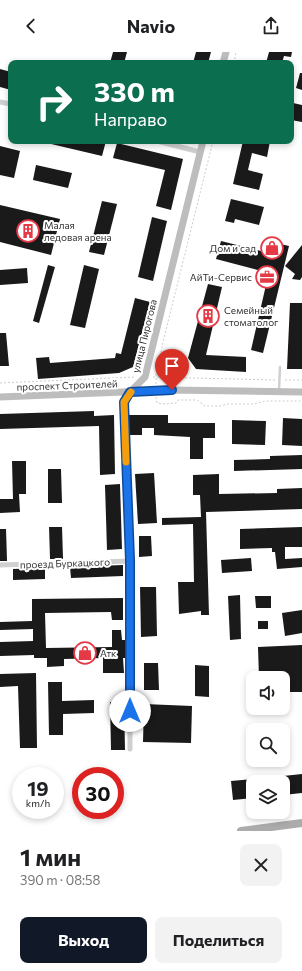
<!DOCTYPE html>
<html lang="ru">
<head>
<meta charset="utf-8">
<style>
	:root { --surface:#fff; --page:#f2f2f2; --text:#202124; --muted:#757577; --accent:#111827 }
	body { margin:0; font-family:Commissioner,sans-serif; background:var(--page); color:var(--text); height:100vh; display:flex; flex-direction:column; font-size:15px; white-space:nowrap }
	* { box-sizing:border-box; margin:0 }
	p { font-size:13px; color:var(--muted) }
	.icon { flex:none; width:22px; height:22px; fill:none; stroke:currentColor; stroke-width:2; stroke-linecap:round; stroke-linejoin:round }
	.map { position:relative; height:779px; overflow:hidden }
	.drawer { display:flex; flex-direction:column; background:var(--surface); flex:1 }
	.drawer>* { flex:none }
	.guide { position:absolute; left:8px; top:8px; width:286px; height:84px; border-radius:8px; box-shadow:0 2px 6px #0003; background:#0b6e4f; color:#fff; overflow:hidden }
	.tools { position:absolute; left:246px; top:619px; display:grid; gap:8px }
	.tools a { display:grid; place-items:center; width:44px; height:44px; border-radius:8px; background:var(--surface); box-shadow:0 2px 6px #0003; font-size:20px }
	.speed { position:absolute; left:12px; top:715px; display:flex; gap:8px; font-size:20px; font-weight:700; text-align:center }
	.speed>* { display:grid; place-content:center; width:52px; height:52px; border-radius:50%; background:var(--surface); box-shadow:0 2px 6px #0003; line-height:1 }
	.speed small { font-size:10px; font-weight:400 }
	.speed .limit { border:6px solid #d22; background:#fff; color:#111 }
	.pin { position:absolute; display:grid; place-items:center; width:34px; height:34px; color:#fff; margin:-41px -17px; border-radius:50% 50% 50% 0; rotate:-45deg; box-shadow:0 0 4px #0007 }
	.pin .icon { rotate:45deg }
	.me { position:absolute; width:44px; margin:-22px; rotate:0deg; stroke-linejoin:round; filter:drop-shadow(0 0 3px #0008) }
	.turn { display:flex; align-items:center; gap:14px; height:84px; padding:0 20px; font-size:18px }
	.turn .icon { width:52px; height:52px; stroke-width:2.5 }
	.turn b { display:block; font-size:28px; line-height:34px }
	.round { display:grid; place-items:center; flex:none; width:42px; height:42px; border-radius:8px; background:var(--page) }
	.head { display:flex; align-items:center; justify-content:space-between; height:68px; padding:0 20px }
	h1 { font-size:24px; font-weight:700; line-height:30px }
	.cta { display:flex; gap:8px; margin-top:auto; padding:8px 20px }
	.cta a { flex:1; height:46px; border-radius:8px; background:var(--accent); color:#fff; font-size:16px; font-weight:700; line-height:46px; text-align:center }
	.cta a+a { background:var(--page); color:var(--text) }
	header { display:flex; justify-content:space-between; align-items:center; height:52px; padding:0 20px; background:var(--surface); font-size:18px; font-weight:700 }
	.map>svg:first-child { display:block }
</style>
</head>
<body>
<header><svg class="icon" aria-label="back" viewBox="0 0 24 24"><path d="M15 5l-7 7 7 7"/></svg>Navio<svg class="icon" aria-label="share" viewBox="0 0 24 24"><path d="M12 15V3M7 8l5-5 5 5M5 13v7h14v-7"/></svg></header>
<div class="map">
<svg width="302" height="779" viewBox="0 0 302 779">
	<rect width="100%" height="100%" fill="#fff"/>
	<g fill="#1a1a1a">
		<path d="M113,0H127L124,11H110Z"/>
		<path d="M196,0H211L208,11H193Z"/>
		<path d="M269,0H292L291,5L284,4L282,11H266Z"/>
		<path d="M0,17L11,20V38L0,35Z"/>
		<path d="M300,21H302V38L296,36Z"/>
		<path d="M293,51L302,53V70L291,68Z"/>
		<path d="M47,89H106L102,104L47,91Z"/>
		<path d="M243,89H270L267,105L252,101L248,118L263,122L259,138L233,132Z"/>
		<path d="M117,91L183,107L171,158L156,154L165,118L113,106Z"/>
		<path d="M0,94L20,99L14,126L0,123Z"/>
		<path d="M36,113L72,121L68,136L33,128Z"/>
		<path d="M231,147L264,155L259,173L235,167L234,171L225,169Z"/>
		<path d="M102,149L117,152L104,203L89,200Z"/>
		<path d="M0,153L60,167L51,203L0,190Z"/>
		<path d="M152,165L167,169L153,229L138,225Z"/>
		<path d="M221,189L269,201L272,190L289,194L263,301L251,298L266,233L262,232L265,220L216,207Z"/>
		<path d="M302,193V225L300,228L292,227L295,222L285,214Z"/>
		<path d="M48,213L55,215L39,271L33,269Z"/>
		<path d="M84,213L99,217L85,276L70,273Z"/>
		<path d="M27,216L28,231L0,233V218Z"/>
		<path d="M208,232L222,235L206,303L246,305V320L196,317L188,306Z"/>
		<path d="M135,246L150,250L133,315L119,321L38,327L36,306L49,305L50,311L115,306L116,301L121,302Z"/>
		<path d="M290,251H302V317H287Z"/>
		<path d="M0,281H6L9,314H0Z"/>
		<path d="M94,359V364L114,363L115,422L100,423L99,374L0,377V362Z"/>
		<path d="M129,363H168V371H215V386H203V407H190V385L154,383V376H142V383H129Z"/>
		<path d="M283,366L302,367V394L282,393Z"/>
		<path d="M232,368L266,369L265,393L232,392Z"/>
		<path d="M302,403V417L234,419V408L270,407V404Z"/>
		<path d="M12,409H26V442H19L20,460L0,461V447H13Z"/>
		<path d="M48,417H61L62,451H48Z"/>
		<path d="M154,421L157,471L138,472L135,422Z"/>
		<path d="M219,422V442L277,441V437L302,436V457L206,460L209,563H201V559L179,562L178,530H194L193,472L162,473V466L201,465L200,443H193V423Z"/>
		<path d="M120,432L122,497L107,498L105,433Z"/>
		<path d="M49,475H62L63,507H50Z"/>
		<path d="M302,475V495H285V507L302,506V515L277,517L275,500H272V496L240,497V477Z"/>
		<path d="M0,477H6L7,509H0Z"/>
		<path d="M139,484H151L152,504L139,505Z"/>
		<path d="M251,506L252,519L222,521L221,508Z"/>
		<path d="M123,513V524L71,526L70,515Z"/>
		<path d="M45,516V527L13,528V517Z"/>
		<path d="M140,535H156L157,584L141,585Z"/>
		<path d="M240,543L241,587L230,588L228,544Z"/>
		<path d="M255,544H271V556H256Z"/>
		<path d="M123,546V568H112L111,560L45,561L46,596L112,595V578H121L122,588H126V606H123L124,621H103V606L64,607V614L47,615V606H34V603L0,604V590L33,589V577L0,578V570L32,569V547Z"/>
		<path d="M302,558V581L285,584L282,561Z"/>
		<rect x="258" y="569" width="10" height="8"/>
		<path d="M302,593V640H283V626H259L258,595Z"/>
		<path d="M144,611H158L159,638H144Z"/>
		<path d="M195,613L209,614V645L195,644Z"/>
		<path d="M36,621L37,696H20L18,634L0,635V622Z"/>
		<path d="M48,630H62V649L94,648V661L63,662V683H49Z"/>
		<path d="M110,650H124L125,698H111Z"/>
		<path d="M144,652L192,654L191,691L143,690Z"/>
		<path d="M302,722V741L283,743V730H255V727Z"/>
		<path d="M253,727V746L233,748L231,729Z"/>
	</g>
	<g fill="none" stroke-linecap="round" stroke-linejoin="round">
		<g stroke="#cdcdcd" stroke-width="1" stroke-dasharray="2 2" stroke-linecap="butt">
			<path d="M234,11L236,0"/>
			<path d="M153,325L275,328"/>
			<path d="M285,328H302"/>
			<path d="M0,331L135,325"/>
			<path d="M156,332V323L164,286L213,89"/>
			<path d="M156,345L157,351L166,352L176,351L178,348H197L205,354H220L228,352H253L266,349H302"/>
		</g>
		<path stroke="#d0d0d0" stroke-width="2.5" d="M279,338L280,315"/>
		<g stroke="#d0d0d0" stroke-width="5">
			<path d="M0,50L11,52"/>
			<path d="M157,89L200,100"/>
			<path d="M0,513L130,509"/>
			<path d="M130,697V509L123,363V350L130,340"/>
		</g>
		<g stroke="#bdbdbd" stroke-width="7">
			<path d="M223,11L226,0"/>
			<path d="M130,340L145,325L203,89"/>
			<path d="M0,345L172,338L302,340"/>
		</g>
		<path stroke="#ababab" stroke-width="8" d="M241,779L302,771"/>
	</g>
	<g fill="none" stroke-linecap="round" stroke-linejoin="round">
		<g stroke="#114b97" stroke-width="10">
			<path id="route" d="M130,659V508L124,350L130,340L172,338"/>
		</g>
		<use href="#route" stroke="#1a73e8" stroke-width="7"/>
		<path stroke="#f59e0b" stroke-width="7" d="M126,410L124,350L131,340"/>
	</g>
	<defs>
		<g id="building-ring" transform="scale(1.15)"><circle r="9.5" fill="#fff" stroke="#e63946" stroke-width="1.5"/><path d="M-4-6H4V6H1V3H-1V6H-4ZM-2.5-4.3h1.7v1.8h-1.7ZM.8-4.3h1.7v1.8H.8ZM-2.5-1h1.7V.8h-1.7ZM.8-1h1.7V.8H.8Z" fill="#e63946"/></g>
		<g id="shop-ring" transform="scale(1.15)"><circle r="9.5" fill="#fff" stroke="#e63946" stroke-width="1.5"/><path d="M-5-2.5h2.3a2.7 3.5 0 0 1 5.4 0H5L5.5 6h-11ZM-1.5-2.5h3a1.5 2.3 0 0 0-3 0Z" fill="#e63946"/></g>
		<g id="office-ring" transform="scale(1.15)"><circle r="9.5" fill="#fff" stroke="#e63946" stroke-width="1.5"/><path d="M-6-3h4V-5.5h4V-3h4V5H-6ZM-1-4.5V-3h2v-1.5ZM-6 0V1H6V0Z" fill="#e63946"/></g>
	</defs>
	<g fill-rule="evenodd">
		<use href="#building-ring" x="28" y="179"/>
		<use href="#shop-ring" x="272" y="196"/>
		<use href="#office-ring" x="267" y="225"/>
		<use href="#building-ring" x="208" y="264"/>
		<use href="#shop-ring" x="85" y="601"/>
	</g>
	<g text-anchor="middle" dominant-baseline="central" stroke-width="4" stroke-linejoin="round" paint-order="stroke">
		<g font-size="10" fill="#333" stroke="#fff" text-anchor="start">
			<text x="44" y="173">Малая<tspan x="44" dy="12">ледовая арена</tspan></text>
			<text x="256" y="196" text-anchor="end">Дом и сад</text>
			<text x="252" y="225" text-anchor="end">АйТи-Сервис</text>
			<text x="224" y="258">Семейный<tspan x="224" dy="12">стоматолог</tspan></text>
			<text x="100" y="601">Атк</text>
		</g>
		<g font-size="10" fill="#333" stroke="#fff">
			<text transform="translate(144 284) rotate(-76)">улица Пирогова</text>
			<text transform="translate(67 333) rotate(-2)">проспект Строителей</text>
			<text transform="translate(65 511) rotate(-2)">проезд Буркацкого</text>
		</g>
	</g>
</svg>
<div class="tools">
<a><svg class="icon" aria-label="sound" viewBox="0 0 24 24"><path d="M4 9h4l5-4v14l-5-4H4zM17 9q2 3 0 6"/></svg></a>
<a><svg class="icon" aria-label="search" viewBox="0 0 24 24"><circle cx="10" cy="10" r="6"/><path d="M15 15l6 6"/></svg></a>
<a><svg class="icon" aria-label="layers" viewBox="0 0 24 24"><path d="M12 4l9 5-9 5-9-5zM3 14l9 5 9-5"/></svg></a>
</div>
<div class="speed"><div>19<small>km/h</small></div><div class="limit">30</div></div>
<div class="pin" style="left:172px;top:338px;background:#d93025"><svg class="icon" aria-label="arrive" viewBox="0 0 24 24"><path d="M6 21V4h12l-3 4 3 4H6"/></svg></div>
<svg class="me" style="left:130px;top:659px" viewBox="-20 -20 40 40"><circle r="19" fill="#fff"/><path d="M0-13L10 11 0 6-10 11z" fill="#1a73e8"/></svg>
<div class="guide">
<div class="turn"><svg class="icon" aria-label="right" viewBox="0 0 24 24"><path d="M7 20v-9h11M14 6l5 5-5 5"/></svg><div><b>330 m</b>Направо</div></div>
</div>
</div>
<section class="drawer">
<div class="head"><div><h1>1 мин</h1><p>390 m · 08:58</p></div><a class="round"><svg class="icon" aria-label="close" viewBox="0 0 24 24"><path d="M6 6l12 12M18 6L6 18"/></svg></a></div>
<div class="cta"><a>Выход</a><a>Поделиться</a></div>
</section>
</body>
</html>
